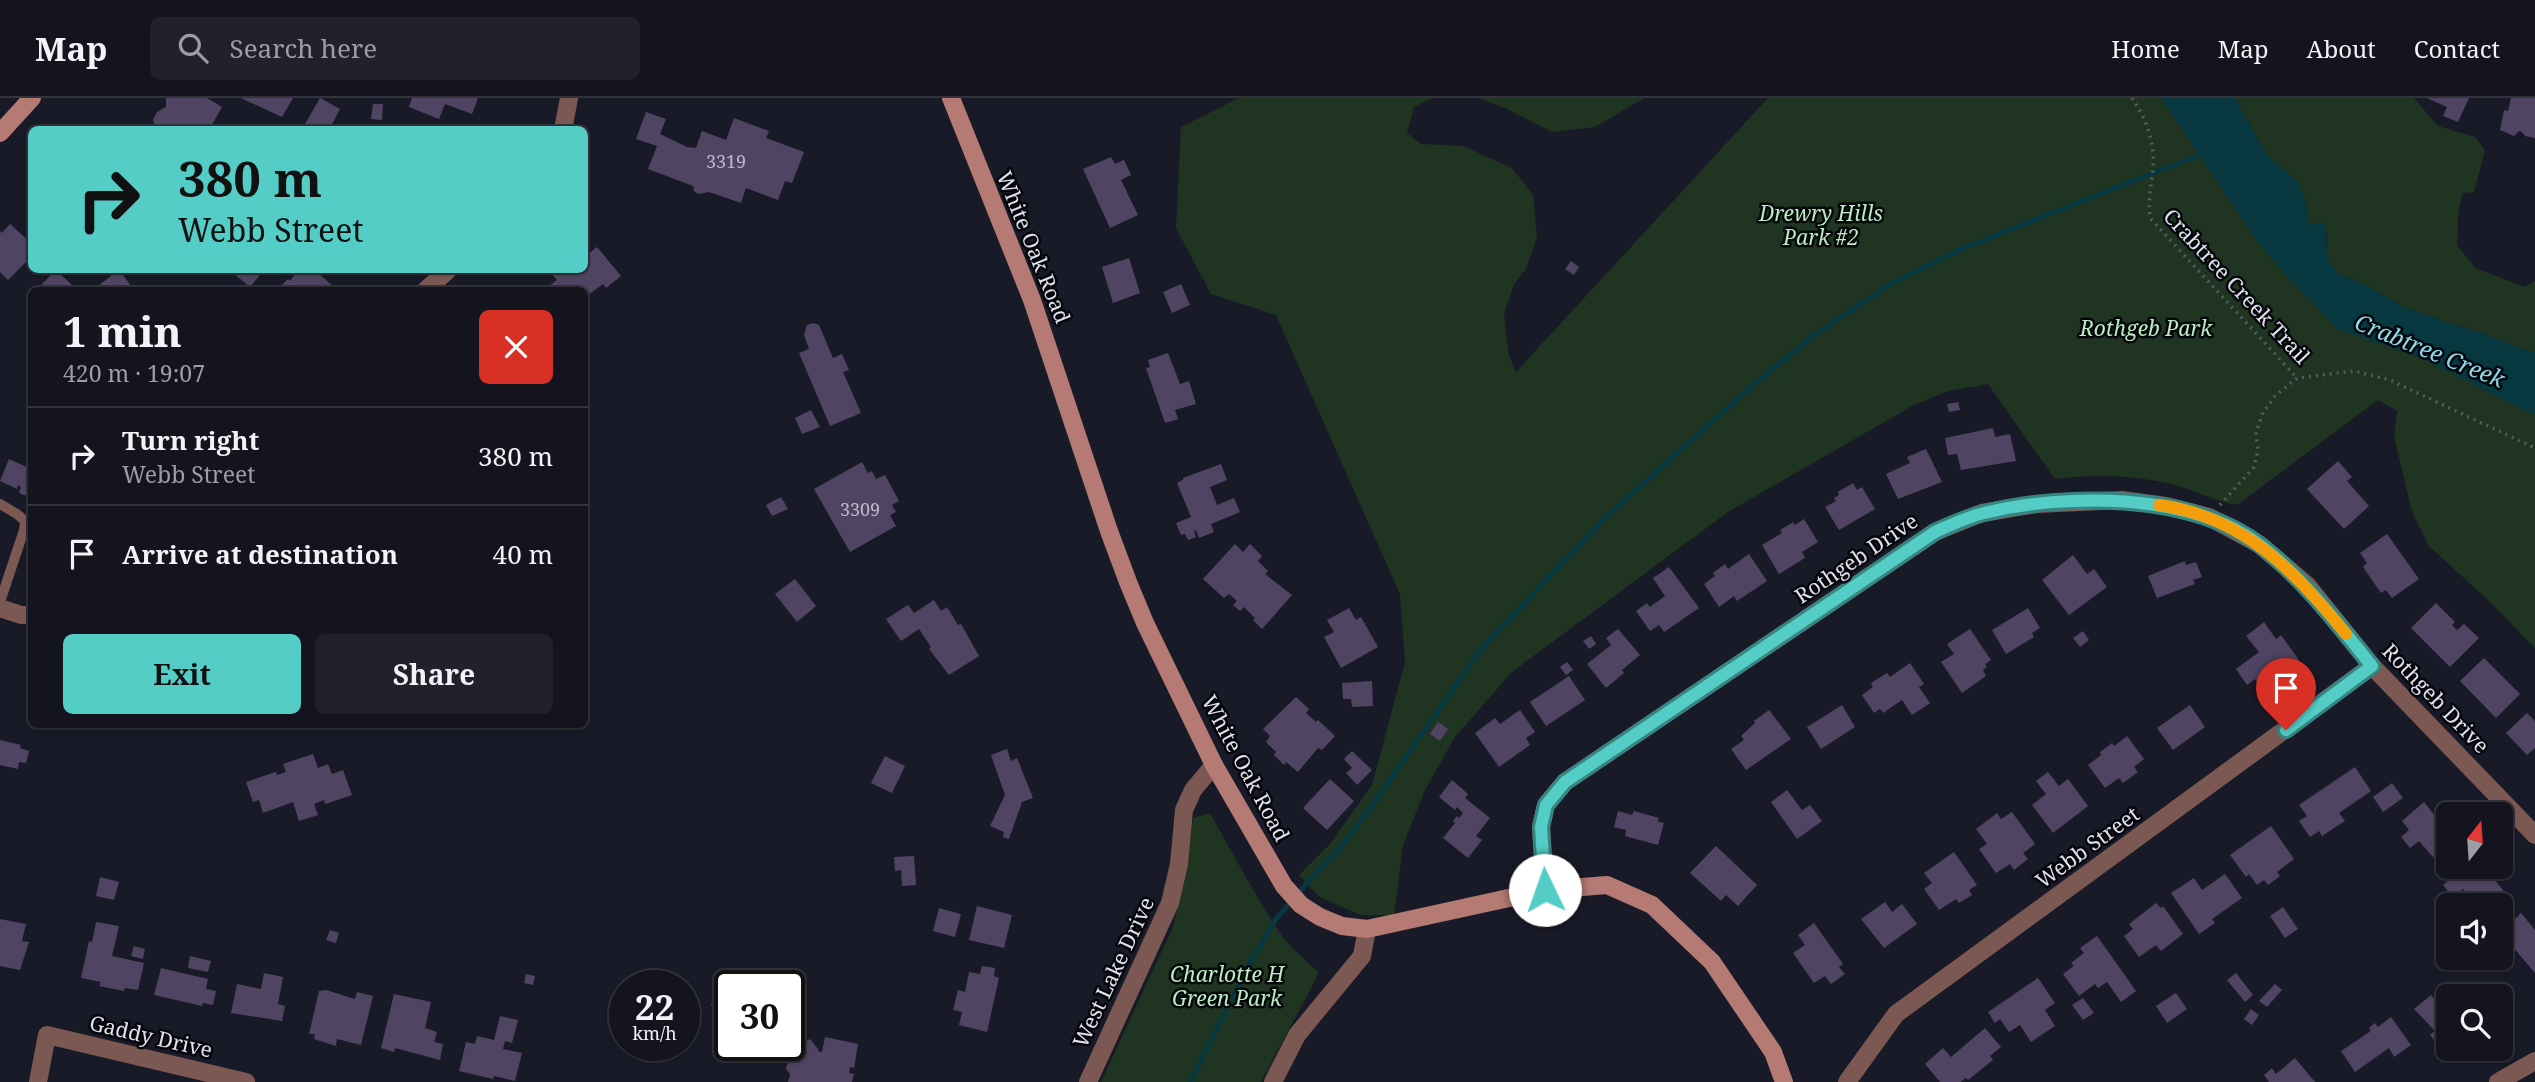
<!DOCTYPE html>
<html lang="en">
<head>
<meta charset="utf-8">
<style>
	:root { --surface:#13141d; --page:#20212a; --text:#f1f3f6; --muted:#9d9ea4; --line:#32333b; --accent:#54cdc7 }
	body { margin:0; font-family:"Noto Serif",serif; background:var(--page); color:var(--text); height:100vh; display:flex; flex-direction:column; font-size:26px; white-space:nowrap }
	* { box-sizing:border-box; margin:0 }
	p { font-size:23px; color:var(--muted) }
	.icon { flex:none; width:38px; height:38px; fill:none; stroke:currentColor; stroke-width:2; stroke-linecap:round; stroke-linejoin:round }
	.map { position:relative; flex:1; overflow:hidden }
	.panel { position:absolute; left:28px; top:189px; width:560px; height:441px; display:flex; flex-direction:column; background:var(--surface); border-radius:10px; box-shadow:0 2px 5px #0004,0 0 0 2px var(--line) }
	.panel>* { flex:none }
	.guide { position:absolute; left:28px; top:28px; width:560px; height:147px; border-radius:10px; box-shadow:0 2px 5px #0004,0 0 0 2px var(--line); background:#54cdc7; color:#111; overflow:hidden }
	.needle { width:46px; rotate:17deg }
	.tools { position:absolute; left:2436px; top:704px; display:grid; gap:14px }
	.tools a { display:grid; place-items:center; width:77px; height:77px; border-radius:10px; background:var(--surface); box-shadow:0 2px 5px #0004,0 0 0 2px var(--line); font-size:35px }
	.speed { position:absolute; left:609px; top:872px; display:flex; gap:14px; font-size:35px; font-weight:700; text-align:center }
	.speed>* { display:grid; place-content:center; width:91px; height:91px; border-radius:50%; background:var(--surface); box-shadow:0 2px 5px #0004,0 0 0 2px var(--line); line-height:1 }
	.speed small { font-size:18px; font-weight:400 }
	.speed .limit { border:4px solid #111; border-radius:10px; background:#fff; color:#111 }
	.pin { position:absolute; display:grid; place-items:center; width:60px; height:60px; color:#fff; margin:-72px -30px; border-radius:50% 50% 50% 0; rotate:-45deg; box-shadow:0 0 7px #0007 }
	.pin .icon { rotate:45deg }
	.me { position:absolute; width:77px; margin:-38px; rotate:357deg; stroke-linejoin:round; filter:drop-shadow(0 0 5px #0008) }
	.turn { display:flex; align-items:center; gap:24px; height:147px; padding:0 35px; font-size:32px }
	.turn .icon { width:91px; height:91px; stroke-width:2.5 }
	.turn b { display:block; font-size:49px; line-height:60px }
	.round { display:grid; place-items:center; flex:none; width:74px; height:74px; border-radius:10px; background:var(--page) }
	.summary { display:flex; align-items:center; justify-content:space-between; height:119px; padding:0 35px }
	h1 { font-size:42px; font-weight:700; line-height:52px }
	.button { display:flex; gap:14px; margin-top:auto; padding:14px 35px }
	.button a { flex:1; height:80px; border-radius:10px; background:var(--accent); color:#111; font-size:28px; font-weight:700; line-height:80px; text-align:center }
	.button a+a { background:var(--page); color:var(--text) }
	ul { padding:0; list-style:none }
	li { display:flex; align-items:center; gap:21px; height:98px; padding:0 35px; border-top:2px solid var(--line) }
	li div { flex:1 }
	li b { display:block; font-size:26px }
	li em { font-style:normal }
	header { display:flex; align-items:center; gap:42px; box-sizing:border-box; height:98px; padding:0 35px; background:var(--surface); border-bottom:2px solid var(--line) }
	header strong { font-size:33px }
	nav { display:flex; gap:38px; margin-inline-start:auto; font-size:24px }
	.search { width:490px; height:63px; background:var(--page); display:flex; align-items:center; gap:18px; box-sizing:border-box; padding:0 24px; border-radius:10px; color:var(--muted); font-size:26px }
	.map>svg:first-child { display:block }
</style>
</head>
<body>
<header>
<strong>Map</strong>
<div class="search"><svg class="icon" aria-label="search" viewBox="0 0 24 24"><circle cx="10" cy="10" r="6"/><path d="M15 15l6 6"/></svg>Search here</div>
<nav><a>Home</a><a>Map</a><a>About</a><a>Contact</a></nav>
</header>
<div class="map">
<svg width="2535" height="984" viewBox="0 0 2535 984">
	<rect width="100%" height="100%" fill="#191a27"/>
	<g fill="#1f3522">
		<path d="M1239,0H1433L1414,9L1407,35L1421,46L1463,48L1512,70L1533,97L1537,139L1526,171L1514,186L1504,216L1509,258L1516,274L1768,0H2183L2272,146L2535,294V550L2489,503L2429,448L2412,414L2394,339L2397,313L2378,302L2237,407C2215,403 2196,393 2175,387C2135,377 2095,376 2055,381L1988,286L1948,293L1912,308L1728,414L1512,574L1455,639L1425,692L1403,747L1394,817H1360L1318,798L1299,777L1330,746L1372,687L1405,564L1400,496L1276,217L1211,196L1176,130L1181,29Z"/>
		<path d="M1478,0H1644L1595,29L1552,34L1505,10Z"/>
		<path d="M2235,0H2414L2438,28L2475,39L2485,52L2474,94L2463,95C2456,112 2459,129 2457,147L2475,170L2525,189L2535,183V254L2515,249L2493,239L2405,210L2360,184L2339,177L2327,161V132L2309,126L2306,104L2298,83L2267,57Z"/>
		<path d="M1210,715C1232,754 1253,794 1278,832C1288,848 1306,862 1319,875L1261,984H1101L1173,829L1183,788L1193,720Z"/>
	</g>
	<path fill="#073840" d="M2161,0H2235L2267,57L2298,83L2306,104L2309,126L2326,125L2327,161L2339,177L2360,184L2405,210L2493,239L2515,249L2535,254V317L2421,260L2339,232L2292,184L2258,145Z"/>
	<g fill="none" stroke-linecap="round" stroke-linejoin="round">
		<path stroke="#073840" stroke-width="5" d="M1190,984L1252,861L1276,821L1314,777L1340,750L1369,712L1481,551L1606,419L1753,287L1814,237L1891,186L1966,149L2199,57L2204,60"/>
	</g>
	<g fill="#4f4563">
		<path d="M166,0H207L222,9L209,32H153L155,28L153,22L157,14L166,9Z"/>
		<path d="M241,0H293L282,19Z"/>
		<path d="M320,0L340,11L329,32H313L305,26Z"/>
		<path d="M412,0H478L472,16L445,6L439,21L409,9Z"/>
		<path d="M2427,0H2469L2458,24L2443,18L2447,9Z"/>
		<path d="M2511,0H2535V40L2525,38L2522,34L2519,33L2514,38L2500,32L2504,12L2508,13Z"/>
		<path d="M373,6H383L382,22L371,21Z"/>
		<path d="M646,14L666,21L660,36L687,49L696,50L702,33L726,42L734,20L769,33L766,40L804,54L792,85L785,83L778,102L746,90L741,105L709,94L698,96L694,93L693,88L648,71L657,48L636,41Z"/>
		<path d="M1111,59L1115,66L1124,62L1131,77L1121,82L1138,117L1110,130L1083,71Z"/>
		<path d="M10,126L32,146V158L8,182L0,174V133L2,135Z"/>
		<path d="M597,149L621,178L606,190L603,186L584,200V192H544L557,182L548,172H584V159Z"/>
		<path d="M1129,160L1140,195L1113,205L1102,169Z"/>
		<path d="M1571,163L1579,169L1574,177L1565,171Z"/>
		<path d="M56,172L72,187L67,192H36Z"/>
		<path d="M106,172H119L132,189L128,192H102L98,188L111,178Z"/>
		<path d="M236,172H264L250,189L233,175Z"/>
		<path d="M298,172H315L337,192H277L288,181L290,183Z"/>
		<path d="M1181,186L1190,207L1172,215L1163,194Z"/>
		<path d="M813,225L819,227L833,260L842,256L849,272L843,274L861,315L830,328L799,255L809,251L804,237L807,227Z"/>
		<path d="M1168,255L1180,286L1189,283L1196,306L1175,312L1178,321L1165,325L1146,270L1150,269L1148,262Z"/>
		<path d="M1958,304L1960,312L1949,314L1947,306Z"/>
		<path d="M811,312L820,329L802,336L795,320Z"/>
		<path d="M1993,330L1995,339L2010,336L2016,363L1961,372L1957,356L1948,357L1945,340Z"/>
		<path d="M1926,351L1942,384L1898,401L1886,376L1910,365L1907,359Z"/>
		<path d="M9,361L29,370L32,364V400L19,395L21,389L18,387L17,391L0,383Z"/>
		<path d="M2338,363L2352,379L2347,383L2369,408L2344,431L2307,391Z"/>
		<path d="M862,364L868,375L872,373L876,381L885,377L899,403L892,407L896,414L890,417L896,428L850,454L814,391Z"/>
		<path d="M1221,366L1227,382L1210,389L1217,407L1234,400L1240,414L1211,426L1214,434L1199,440L1196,432L1194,433L1196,439L1188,442L1185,436L1181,437L1176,425L1191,419L1177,385L1183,382V380Z"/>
		<path d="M1853,385L1857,392L1862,389L1875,411L1839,432L1825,409L1836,403L1834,400L1839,397L1838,394Z"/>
		<path d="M781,399L788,411L772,418L766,407Z"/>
		<path d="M1804,421L1818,444L1802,454L1805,460L1779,476L1762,447L1782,435L1780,432L1790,426L1793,424L1795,427Z"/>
		<path d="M2387,436L2419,481L2392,500L2386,492L2381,495L2363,469L2367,465L2360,455Z"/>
		<path d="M1235,446L1243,454L1250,446L1262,458L1258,463L1268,473L1265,476L1292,497L1262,531L1253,522L1255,520L1244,509L1240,513L1233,507L1237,503L1229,496L1224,500L1203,481Z"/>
		<path d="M1749,456L1767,483L1737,503L1734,498L1719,509L1704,486L1715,478L1713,475L1725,466L1728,471Z"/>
		<path d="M2073,457L2087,476L2094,471L2107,489L2069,517L2042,482Z"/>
		<path d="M2185,463L2186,467L2196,464L2202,479L2193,482L2195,486L2157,500L2148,478Z"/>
		<path d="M1669,469L1699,510L1664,534L1659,527L1650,533L1636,513L1647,505L1650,509L1665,498L1653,480Z"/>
		<path d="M795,481L816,508L797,524L775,496Z"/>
		<path d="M934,502L941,513L947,509L958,527L961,526L979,558L949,577L929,551L931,549L919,531L901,543L886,521L908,507L914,515Z"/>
		<path d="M2436,505L2455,524L2452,527L2457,532L2464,526L2479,540L2450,569L2411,530Z"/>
		<path d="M1349,510L1356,522L1361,519L1378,549L1341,570L1324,539L1334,534L1327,522Z"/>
		<path d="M2028,510L2040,530L2032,535L2034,539L2006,556L1992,532Z"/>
		<path d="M2264,524L2276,541L2281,537L2299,562L2261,590L2255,581L2247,587L2236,571L2259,554L2246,538Z"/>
		<path d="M1618,531L1640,557L1622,572L1624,575L1606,590L1587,566L1611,547L1606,540Z"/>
		<path d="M1970,531L1991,562L1985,566L1987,569L1983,572L1986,578L1962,595L1941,564L1954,556L1947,546Z"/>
		<path d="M2083,533L2089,542L2080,549L2073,540Z"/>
		<path d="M1591,538L1596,546L1589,551L1583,543Z"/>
		<path d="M2484,560L2520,596L2496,620L2460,583Z"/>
		<path d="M1567,564L1573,572L1566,577L1560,569Z"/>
		<path d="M1910,565L1924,586L1919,589L1930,605L1912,617L1902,602L1883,615L1880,611L1874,615L1862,597L1873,589L1871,585L1887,575L1890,579Z"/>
		<path d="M1569,578L1585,602L1546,628L1530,604Z"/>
		<path d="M1372,583L1373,608L1352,609L1351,601H1343L1342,585Z"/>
		<path d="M1296,599L1309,611L1306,615L1316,624L1318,622L1335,638L1322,652L1318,650L1298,674L1286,664L1284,667L1274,657L1276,654L1266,644L1270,638L1263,631Z"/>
		<path d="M1842,607L1855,629L1821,651L1807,629Z"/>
		<path d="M2190,607L2205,629L2173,652L2157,630Z"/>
		<path d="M1520,612L1535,634L1526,640L1530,647L1499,669L1475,635L1495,620L1500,626Z"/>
		<path d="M1769,612L1791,641L1746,672L1731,651L1744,642L1741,638L1755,625L1754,623Z"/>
		<path d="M2527,615L2535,623V650L2527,657L2506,635Z"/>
		<path d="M1438,624L1448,631L1440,643L1430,636Z"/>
		<path d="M2127,638L2144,661L2134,669L2138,674L2123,685L2119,680L2105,690L2088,667L2101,657L2100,654L2112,645L2114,648Z"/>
		<path d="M0,642L21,647L20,650L29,653L26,665L19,664L18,671L0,667Z"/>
		<path d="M1007,651L1011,663L1017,660L1033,700L1022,704L1009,741L1003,739L1004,734L990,728L1005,697L991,657Z"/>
		<path d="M1352,653L1372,672L1357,687L1346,675L1352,670L1344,661Z"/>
		<path d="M313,656L318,670L328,666L332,676L343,672L352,697L325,706L324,702L314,706L318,717L299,723L293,704L263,715L259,702L253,704L246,684L276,674L277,677L286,674L283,666Z"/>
		<path d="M885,658L905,668L892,695L871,685Z"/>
		<path d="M2355,669L2371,693L2339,715L2345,723L2322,738L2319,733L2310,739L2299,723L2307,718L2299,707Z"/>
		<path d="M2048,674L2059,688L2068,681L2088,708L2053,735L2032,707L2046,696L2036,683Z"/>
		<path d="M1330,681L1354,703L1327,732L1303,710Z"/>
		<path d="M1452,682L1468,696L1465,700L1490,720L1476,738L1482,742L1468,760L1443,740L1455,725L1453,723L1457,718L1459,720L1463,715L1457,709L1455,712L1439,699Z"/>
		<path d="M2392,685L2403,700L2383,714L2373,699Z"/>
		<path d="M1787,692L1802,712L1810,707L1822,723L1797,741L1771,704Z"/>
		<path d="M2424,704L2436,719L2439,716L2448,728V748L2434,760L2419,743L2410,750L2401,739L2409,732L2402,723Z"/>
		<path d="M1618,713L1632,717L1634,713L1659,720L1658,724L1664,725L1658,747L1625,738L1626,732L1614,729Z"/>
		<path d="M2012,714L2035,746L2023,755L2028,761L2014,772L2010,766L1996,775L1979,751L1987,746L1976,731L1997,715L2001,721Z"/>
		<path d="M2271,728L2294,761L2277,774L2280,778L2268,787L2264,782L2257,787L2249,776L2246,779L2230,757Z"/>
		<path d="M1716,748L1757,787L1738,808L1726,797L1721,803L1690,775Z"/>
		<path d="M1954,754L1977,787L1969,792L1972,797L1959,805L1956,801L1939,812L1924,791L1932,785L1924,775Z"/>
		<path d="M914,758L916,787L902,788L901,772L895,773L894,759Z"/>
		<path d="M2466,768H2477L2479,772L2483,768L2508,798L2498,807H2476L2463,791L2453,799L2443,787Z"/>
		<path d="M2225,776L2242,800L2212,821L2215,825L2199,836L2171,795L2194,780L2202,792Z"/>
		<path d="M100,779L119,784L114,802L96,798Z"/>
		<path d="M1885,804L1892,814L1902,806L1917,826L1884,850L1861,821Z"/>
		<path d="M2156,805L2161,810L2163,808L2183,836L2161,853L2156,847L2139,859L2124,838L2133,831L2129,826Z"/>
		<path d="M977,808L1012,817L1004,850L969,842Z"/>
		<path d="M2283,809L2298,831L2285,840L2270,818Z"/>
		<path d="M939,810L961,816L955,839L933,833Z"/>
		<path d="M2521,815L2535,832V875L2501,835Z"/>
		<path d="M0,821L26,826L22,843L29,844L20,872L0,868Z"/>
		<path d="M96,824L119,828L112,858L144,865L138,892L125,890L124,893L99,888L101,884L81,880L89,843L92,844Z"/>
		<path d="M1814,825L1843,866L1839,869L1845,876L1831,886L1825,878L1814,885L1793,855L1805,847L1798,837Z"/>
		<path d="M330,832L339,835L336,845L326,842Z"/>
		<path d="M2097,838L2136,893L2121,904L2107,884L2098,890L2095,886L2079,898L2063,876L2074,868L2071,865L2084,855L2080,850Z"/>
		<path d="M134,848L145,851L143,861L131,858Z"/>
		<path d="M190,858L211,863L208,874L188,870Z"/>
		<path d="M982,868L995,870L994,878L999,880L987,934L959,927L962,914L953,912L958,892L965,894L969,874L980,876Z"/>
		<path d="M161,870L208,881L206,891L216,893L213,907L203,905L202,908L154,897Z"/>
		<path d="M264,875L283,879L278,906L285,908L282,923L231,915L237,886L261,891Z"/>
		<path d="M2236,875L2253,897L2245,904L2227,882Z"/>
		<path d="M526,876L535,878L533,887L524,885Z"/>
		<path d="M2038,880L2055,905L2045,912L2055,928L2031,944L2020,927L2009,934L2000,921L1995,925L1988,914Z"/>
		<path d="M2275,886L2282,892L2267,909L2259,903Z"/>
		<path d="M2467,886L2476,898H2453L2459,892Z"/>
		<path d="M326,892L355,901L357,894L373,898L361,947L337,941L336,948L314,941L315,936H309L319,893Z"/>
		<path d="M2176,895L2187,911L2167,925L2156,908Z"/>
		<path d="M394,896L431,904L425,930L437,934L434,944L443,946L440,962L395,950L394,954L381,950Z"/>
		<path d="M2431,897L2444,912L2448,909V941L2439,948L2430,937L2435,933L2414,911Z"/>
		<path d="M714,898L730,901V913L711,908Z"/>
		<path d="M2083,900L2094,915L2083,922L2072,907Z"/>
		<path d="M2251,911L2259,917L2252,927L2244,921Z"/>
		<path d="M500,918L518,922L512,945L505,943L503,951L522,955L515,983L494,978L493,981L459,973L466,944L475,946L477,938L494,942Z"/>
		<path d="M2391,919L2411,947L2394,959L2389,950L2355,974L2341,953L2371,933L2369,930L2375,925L2378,929Z"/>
		<path d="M1985,930L2001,949L1990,958L1993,962L1968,982L1966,980L1960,984H1940L1925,966L1943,950L1951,959Z"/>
		<path d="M825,939L858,946L854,970L850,969L849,975L854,976L852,984H788L790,976L786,971L788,963L796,959L792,953L810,941L818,951V953L822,954Z"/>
		<path d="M2295,960L2315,984H2269L2264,977L2272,970L2276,976Z"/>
	</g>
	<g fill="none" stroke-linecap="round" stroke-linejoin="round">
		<g stroke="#595a66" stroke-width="3.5" stroke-dasharray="2 5" stroke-linecap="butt">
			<path d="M2132,0C2146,20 2155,44 2153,70C2151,88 2148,102 2150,120L2297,280"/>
			<path d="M2220,407L2254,369L2258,352L2256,334L2263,315L2275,298L2297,280L2354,273L2390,282L2535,350"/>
		</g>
		<path stroke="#7c5853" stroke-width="10" d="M0,406L17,416L25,423L24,432L0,504"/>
		<g stroke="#7c5853" stroke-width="18">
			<path d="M563,32L569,0"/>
			<path d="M426,192L448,172"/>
			<path d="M0,510L21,517H32"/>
			<path d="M1545,792L1541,729L1546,707L1565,684L1935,434L1982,415L2037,406L2122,402L2166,408L2209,419L2259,446L2307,487L2372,568L2535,737"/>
			<path d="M38,984L47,937L246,984"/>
			<path d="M1088,984L1170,805L1179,766L1184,712L1193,692L1214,667"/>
			<path d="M1273,984L1297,937L1362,858L1367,831"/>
			<path d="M1847,984L1896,916L2372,568"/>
			<path d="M2498,984L2535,963"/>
		</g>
		<g stroke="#b47a73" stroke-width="18">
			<path d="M951,0L1032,202L1109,433L1128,484L1145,525L1214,667L1284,788L1301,807L1320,819L1342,828L1367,831L1545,792L1607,787L1652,807L1712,864L1773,954L1784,984"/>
			<path d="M0,35L32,0"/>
		</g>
	</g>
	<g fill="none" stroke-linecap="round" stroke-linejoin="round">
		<g stroke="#378581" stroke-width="18">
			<path id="route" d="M1545,792L1541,729L1546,707L1565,684L1935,434C1951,427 1967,419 1984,415C2066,395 2192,394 2261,448C2305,482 2337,525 2372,568L2286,632"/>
		</g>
		<use href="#route" stroke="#54cdc7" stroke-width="12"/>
		<path stroke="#f59e0b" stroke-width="12" d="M2159,407C2243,418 2296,474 2346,536"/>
	</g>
	<g text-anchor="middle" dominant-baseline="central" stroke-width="5" stroke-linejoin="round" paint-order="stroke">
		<g font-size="18" fill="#bcbac9">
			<text x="726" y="63">3319</text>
			<text x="860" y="411">3309</text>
		</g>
		<g font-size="21" font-style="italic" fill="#baecbf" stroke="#05060b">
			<text x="1821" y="115">Drewry Hills<tspan x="1821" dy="24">Park #2</tspan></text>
			<text x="2146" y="230">Rothgeb Park</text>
			<text x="1227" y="876">Charlotte H<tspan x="1227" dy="24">Green Park</tspan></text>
		</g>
		<g font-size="21" fill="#e0e1eb" stroke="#05060b">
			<text transform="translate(1034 149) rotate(68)">White Oak Road</text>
			<text transform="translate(2237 188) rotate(47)">Crabtree Creek Trail</text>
			<text transform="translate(1856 460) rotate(-34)">Rothgeb Drive</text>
			<text transform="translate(2436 600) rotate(46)">Rothgeb Drive</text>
			<text transform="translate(1246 670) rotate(62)">White Oak Road</text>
			<text transform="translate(2087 749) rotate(-36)">Webb Street</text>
			<text transform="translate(1113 874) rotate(-65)">West Lake Drive</text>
			<text transform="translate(151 938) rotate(13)">Gaddy Drive</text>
		</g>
		<g font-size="23" font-style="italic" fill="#8adae8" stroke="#05060b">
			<text transform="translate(2430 252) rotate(22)">Crabtree Creek</text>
		</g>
	</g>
</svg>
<div class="tools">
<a><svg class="needle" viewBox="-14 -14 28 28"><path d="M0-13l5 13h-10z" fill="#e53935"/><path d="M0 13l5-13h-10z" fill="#9d9ea4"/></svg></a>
<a><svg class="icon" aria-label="sound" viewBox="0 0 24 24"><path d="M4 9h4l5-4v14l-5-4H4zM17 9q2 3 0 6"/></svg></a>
<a><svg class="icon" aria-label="search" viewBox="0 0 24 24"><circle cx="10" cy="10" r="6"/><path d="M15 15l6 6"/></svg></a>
</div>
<div class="speed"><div>22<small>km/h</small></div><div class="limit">30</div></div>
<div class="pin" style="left:2286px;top:632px;background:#d93025"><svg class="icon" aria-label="arrive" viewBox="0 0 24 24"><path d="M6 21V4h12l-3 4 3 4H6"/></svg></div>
<svg class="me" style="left:1545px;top:792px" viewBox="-20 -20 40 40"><circle r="19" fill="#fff"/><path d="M0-13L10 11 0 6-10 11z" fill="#54cdc7"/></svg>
<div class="guide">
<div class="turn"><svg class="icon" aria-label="right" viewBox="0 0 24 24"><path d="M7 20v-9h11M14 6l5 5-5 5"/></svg><div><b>380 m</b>Webb Street</div></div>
</div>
<section class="panel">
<div class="summary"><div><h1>1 min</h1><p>420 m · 19:07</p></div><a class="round" style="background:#d93025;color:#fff"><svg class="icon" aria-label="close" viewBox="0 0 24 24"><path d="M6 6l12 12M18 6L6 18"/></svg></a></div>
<ul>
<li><svg class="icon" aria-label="right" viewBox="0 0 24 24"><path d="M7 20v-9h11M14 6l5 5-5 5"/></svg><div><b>Turn right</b><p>Webb Street</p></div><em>380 m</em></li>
<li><svg class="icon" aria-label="arrive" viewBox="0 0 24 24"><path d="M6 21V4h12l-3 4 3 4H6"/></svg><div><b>Arrive at destination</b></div><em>40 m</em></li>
</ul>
<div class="button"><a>Exit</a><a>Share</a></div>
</section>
</div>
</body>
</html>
